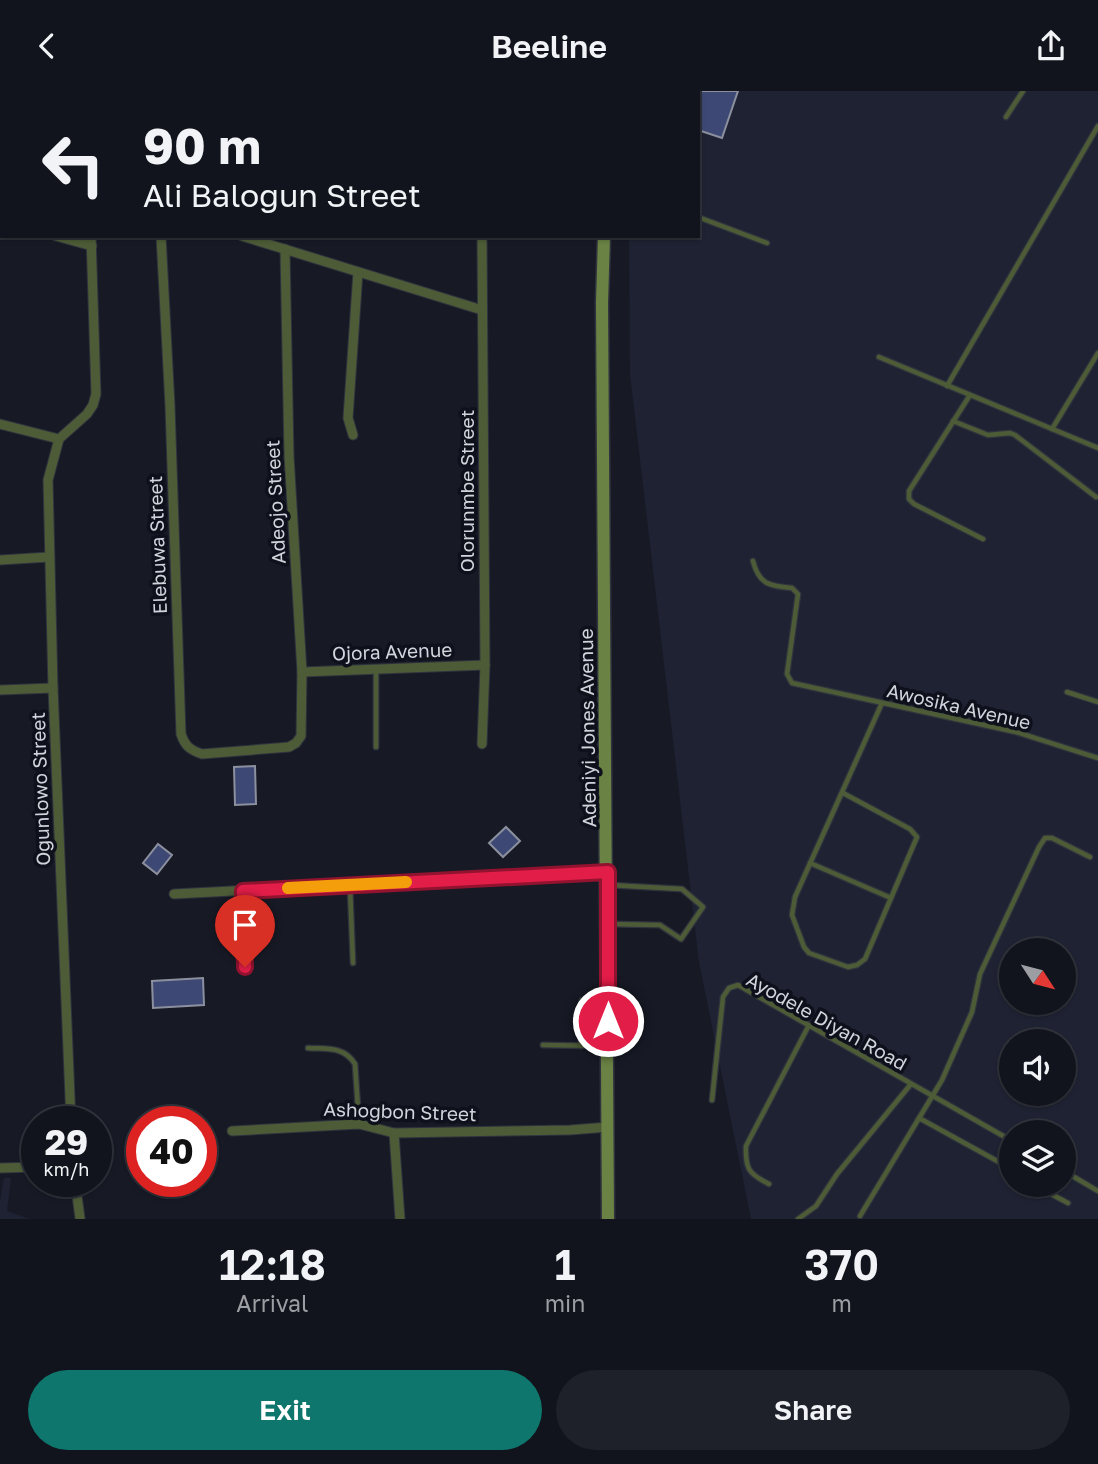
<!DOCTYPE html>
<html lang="en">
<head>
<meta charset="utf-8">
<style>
	:root { --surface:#11141c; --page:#1e2129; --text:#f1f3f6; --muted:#9c9ea3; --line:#30333b; --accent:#0f766e }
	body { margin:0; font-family:"Golos Text",sans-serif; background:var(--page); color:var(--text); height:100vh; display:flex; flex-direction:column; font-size:26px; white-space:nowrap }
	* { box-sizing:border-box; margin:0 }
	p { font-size:23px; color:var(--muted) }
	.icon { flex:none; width:38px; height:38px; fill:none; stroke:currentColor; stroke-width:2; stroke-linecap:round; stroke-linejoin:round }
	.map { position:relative; height:1128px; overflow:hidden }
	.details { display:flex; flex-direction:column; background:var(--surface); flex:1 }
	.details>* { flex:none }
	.banner { position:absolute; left:0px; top:0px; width:700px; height:147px; box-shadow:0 2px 5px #0004,0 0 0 2px var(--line); background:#11141c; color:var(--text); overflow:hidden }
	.needle { width:46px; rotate:126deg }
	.tools { position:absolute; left:999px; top:847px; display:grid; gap:14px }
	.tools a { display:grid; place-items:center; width:77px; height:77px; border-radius:50%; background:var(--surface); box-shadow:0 2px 5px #0004,0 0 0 2px var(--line); font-size:35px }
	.speed { position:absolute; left:21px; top:1015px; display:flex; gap:14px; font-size:35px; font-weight:700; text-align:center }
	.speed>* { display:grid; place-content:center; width:91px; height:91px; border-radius:50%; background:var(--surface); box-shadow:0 2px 5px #0004,0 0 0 2px var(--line); line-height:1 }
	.speed small { font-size:18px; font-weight:400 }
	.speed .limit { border:10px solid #d22; background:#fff; color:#111 }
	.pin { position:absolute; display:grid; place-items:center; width:60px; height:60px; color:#fff; margin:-72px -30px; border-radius:50% 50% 50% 0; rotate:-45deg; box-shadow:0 0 7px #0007 }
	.pin .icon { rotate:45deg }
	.me { position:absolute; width:77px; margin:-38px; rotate:0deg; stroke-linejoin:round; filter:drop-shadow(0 0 5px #0008) }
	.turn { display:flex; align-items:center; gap:24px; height:147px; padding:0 28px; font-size:32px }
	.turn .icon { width:91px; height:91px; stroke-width:2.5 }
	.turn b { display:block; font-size:49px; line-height:60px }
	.eta { display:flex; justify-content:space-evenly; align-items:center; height:119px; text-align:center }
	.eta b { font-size:42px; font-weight:600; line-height:49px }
	.action { display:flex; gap:14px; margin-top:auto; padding:14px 28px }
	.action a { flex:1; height:80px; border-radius:42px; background:var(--accent); color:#fff; font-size:28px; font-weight:600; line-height:80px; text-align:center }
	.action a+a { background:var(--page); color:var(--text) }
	header { display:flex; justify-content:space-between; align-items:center; height:91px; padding:0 28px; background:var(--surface); font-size:32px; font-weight:600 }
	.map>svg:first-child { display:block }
</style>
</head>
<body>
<header><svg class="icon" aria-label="back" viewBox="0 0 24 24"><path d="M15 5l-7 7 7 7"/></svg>Beeline<svg class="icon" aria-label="share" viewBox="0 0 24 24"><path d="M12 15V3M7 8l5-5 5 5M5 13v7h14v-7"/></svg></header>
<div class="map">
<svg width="1098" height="1128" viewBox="0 0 1098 1128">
	<rect width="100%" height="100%" fill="#171a25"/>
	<g fill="#1e2232" fill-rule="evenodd">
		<path d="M213,0H1098V1128H751L699,871L630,283L629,145H698V2ZM1012,859H1064V912H1012ZM1012,950H1064V1003H1012ZM1012,1041H1064V1094H1012Z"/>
		<path d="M4,1087H11L7,1120L30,1128H0V1110Z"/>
	</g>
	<g fill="#3d4974" stroke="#8c909e" stroke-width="2">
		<path d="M349,0H387L349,2Z"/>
		<path d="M458,0H532L538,2H458Z"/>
		<path d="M627,0H738L722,47L698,39V2H626Z"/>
		<path d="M255,675L256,713L235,714L234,676Z"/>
		<path d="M506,736L520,750L503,766L489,752Z"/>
		<path d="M158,753L172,764L157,783L143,772Z"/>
		<path d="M203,887L204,914L153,917L152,890Z"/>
	</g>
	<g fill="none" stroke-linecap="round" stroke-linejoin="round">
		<g stroke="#31343e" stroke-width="7">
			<g id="lane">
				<path d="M555,2V0"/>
				<path d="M1006,26L1023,0"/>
				<path d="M698,126L767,152"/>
				<path d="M879,266L1098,357"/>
				<path d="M947,295L1098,35"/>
				<path d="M970,304L909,400V408L914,413L983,448"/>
				<path d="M953,330L988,344L1010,342L1015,344L1096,406"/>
				<path d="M1052,338L1098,262"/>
				<path d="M753,470C759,494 770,495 792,497L798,503L787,583L792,592L1016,641L1098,667"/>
				<path d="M1067,601L1098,611"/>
				<path d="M376,656V579"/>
				<path d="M843,702L910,738L917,746L865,868L857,874L848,876L809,862L804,856L792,824L795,806L882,612"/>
				<path d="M810,772L891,807"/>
				<path d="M350,796L353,872"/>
				<path d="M243,800L245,876"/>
				<path d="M608,833L660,834L681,848L703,816L682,798L609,794"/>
				<path d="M543,954L604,955"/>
				<path d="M581,955L582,909"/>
				<path d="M308,957C327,958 344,955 355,973L359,1032"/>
				<path d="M712,1009L723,906L729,897L738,894L1012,1050"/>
				<path d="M919,1027L999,1071H1006L1012,1065"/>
				<path d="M1064,1080L1098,1100"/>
				<path d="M769,1093C749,1083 745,1078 746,1055L809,934"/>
				<path d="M1034,1094L1068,1112"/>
				<path d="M860,1125L942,989L972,921L980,883L1039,756L1045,747H1052L1090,766"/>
				<path d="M798,1128L816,1115L837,1083L911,993"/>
			</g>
		</g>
		<g stroke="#31343e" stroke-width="11">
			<g id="street">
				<path d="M84,0V2"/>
				<path d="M175,0L182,2"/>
				<path d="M0,130L2,131"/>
				<path d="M56,145L92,155"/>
				<path d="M161,145L170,315L181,643C185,655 190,659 202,663L289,656L296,652L301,645L302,581L289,365L285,158"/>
				<path d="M242,145L482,219"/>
				<path d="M482,145L485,574L482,653"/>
				<path d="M0,333L59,348"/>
				<path d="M353,344L348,327L358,181"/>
				<path d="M0,469L49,466"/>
				<path d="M302,581L485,574"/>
				<path d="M0,599L53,597"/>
				<path d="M174,803L608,781"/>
				<path d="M71,1031L53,597L48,389L59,348L87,323L93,314L96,303L91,145"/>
				<path d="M232,1040L359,1033L394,1042L570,1039L608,1036"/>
				<path d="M394,1042L400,1128"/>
				<path d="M0,1077L37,1076"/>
				<path d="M75,1090L80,1127"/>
			</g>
		</g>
		<g stroke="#31343e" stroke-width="15">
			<g id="secondary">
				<path d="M604,0V2"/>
				<path d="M604,145L602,212L608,1128"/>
			</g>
		</g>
		<use href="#lane" stroke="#4d5c37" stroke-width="4.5"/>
		<use href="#street" stroke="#4d5c37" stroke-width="9"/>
		<use href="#secondary" stroke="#6a8244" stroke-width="12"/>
	</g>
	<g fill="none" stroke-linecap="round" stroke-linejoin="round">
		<g stroke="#92132f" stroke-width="18">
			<path id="route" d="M245,876L243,800L608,781V930"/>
		</g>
		<use href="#route" stroke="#e11d48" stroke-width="12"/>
		<path stroke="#f59e0b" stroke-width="12" d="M288,797L406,791"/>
	</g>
	<g text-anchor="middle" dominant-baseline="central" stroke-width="7" stroke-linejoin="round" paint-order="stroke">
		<g font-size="19" fill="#d1d4db" stroke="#0e111b">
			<text transform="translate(466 400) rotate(-90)">Olorunmbe Street</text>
			<text transform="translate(275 411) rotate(-93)">Adeojo Street</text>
			<text transform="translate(157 454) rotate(-92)">Elebuwa Street</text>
			<text transform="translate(392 560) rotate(-2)">Ojora Avenue</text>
			<text transform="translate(959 615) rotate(13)">Awosika Avenue</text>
			<text transform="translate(587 637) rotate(-91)">Adeniyi Jones Avenue</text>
			<text transform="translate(40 698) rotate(-92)">Ogunlowo Street</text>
			<text transform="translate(827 930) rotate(29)">Ayodele Diyan Road</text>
			<text transform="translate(400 1020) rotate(2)">Ashogbon Street</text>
		</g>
	</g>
</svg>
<div class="tools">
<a><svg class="needle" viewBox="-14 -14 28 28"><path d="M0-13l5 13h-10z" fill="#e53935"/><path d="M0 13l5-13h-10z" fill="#9c9ea3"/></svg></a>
<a><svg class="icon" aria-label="sound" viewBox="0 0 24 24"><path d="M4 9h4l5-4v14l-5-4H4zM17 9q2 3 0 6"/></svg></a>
<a><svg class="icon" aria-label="layers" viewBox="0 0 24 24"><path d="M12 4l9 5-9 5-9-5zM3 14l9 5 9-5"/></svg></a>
</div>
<div class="speed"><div>29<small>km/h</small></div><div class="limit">40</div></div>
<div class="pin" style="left:245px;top:876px;background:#d93025"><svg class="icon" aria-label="arrive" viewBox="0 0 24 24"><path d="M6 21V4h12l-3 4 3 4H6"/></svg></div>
<svg class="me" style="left:608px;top:930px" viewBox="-20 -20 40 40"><circle r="17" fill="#e11d48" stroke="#fff" stroke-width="3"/><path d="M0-11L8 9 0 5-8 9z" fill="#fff"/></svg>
<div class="banner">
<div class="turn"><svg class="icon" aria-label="left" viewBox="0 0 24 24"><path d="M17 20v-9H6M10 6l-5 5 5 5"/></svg><div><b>90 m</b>Ali Balogun Street</div></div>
</div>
</div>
<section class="details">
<div class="eta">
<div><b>12:18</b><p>Arrival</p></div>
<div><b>1</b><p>min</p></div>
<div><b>370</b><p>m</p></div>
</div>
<div class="action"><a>Exit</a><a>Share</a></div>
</section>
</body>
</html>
